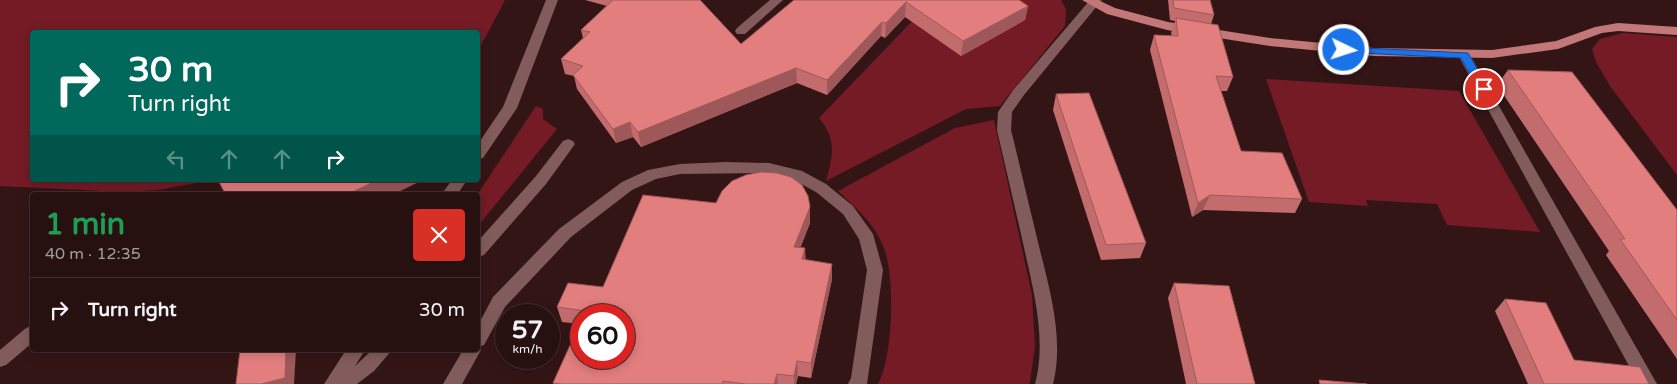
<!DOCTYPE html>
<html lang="en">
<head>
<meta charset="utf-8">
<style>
	:root { --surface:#271010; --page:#331e1e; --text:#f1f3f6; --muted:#a49d9f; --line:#433030 }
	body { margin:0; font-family:"Varela Round",sans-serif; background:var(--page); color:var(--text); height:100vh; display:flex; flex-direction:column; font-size:19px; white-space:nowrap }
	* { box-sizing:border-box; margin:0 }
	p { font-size:16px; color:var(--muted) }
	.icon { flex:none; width:28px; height:28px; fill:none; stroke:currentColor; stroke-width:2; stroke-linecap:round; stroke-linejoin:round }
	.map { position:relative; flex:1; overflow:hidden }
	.side { position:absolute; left:30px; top:192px; width:450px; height:160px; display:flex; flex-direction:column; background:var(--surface); border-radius:5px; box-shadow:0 2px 12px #0003,0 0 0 1px var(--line) }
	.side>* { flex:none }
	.hud { position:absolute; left:30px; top:30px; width:450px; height:152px; border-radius:5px; box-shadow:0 2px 12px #0003,0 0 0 1px var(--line); background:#00695c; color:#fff; overflow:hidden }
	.speed { position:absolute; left:495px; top:304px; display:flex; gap:10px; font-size:25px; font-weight:700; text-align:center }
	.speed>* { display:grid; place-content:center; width:65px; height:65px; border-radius:50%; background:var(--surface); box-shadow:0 2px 12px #0003,0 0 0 1px var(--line); line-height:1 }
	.speed small { font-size:12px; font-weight:400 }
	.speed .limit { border:8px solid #d22; background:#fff; color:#111 }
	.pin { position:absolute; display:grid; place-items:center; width:42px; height:42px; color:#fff; margin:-21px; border:2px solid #fff; border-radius:50%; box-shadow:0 1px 5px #0007 }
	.me { position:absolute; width:55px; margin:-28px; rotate:94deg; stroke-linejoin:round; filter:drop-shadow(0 0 4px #0008) }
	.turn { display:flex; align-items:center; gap:18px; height:105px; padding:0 15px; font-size:22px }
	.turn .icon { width:65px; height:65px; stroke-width:2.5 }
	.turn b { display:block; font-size:35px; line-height:42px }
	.lanes { display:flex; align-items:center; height:48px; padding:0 15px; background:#0003; justify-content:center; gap:25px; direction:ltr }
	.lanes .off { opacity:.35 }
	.round { display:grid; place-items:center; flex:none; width:52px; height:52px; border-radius:5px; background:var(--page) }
	.headline { display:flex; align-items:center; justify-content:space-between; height:85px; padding:0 15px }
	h1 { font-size:30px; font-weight:700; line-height:38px; color:#1e9e55 }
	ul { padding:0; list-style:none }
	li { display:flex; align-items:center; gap:15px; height:65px; padding:0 15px; border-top:1px solid var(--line) }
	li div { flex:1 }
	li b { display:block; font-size:19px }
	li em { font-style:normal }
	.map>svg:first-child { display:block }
</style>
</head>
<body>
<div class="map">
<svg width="1677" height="384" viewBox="0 0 1677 384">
	<rect width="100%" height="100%" fill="#341516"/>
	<g fill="#751b25">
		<path d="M0,0H505L478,51V32H32V180H213L158,190L124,192L0,186Z"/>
		<path d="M955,0H1061L1066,9L1065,26L1000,106L966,109L826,181C833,156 837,139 819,118L919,14Z"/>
		<path d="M1623,33L1677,37V175L1610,86L1596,62L1592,49L1600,39Z"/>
		<path d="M1266,79L1459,91L1540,232L1447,225L1437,204L1366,200L1368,206L1309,202Z"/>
		<path d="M536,106L543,109V119L557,129L478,226L477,195Z"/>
		<path d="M994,120L1032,295L1035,346L1030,382L1029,384H878C893,356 895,281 885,251C877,226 856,208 838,191L955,128Z"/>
	</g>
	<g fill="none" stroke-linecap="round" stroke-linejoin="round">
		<g fill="#825c5c" fill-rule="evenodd">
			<path d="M546,0H558L517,108L483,158L478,159V144L503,107Z"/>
			<path d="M770,0H783L745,34H737L735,31L737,28Z"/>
			<path d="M1090,0H1102L1024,95L1012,112L1011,130C1020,166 1028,202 1037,238C1048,284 1065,337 1053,384H1035C1048,337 1031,281 1021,234C1013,199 1005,165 997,130L998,112L1014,89Z"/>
			<path d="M1464,51L1470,55L1657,384H1639L1458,55Z"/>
			<path d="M568,139L573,141L575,144L546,184L484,255L478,257V241L536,176L563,141Z"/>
			<path d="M726,162L769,163L802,171L826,184L853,206L873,234L883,270L867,384H848L851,378L867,270L859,239L843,214L816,192L792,179L769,173L680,174L656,179L632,190L571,237L505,307L484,345L479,347L481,350L462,384H443L463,350H478V325L493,297L559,229L622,182L648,170L680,164Z"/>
			<path d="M452,180H467L457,195H441Z"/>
			<path d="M32,326V343L6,365L0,367V350L26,328Z"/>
			<path d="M346,350H365L355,366L372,350H392L374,371L357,384H324Z"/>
		</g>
		<path fill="#c27778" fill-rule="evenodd" d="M1082,0H1098L1115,8L1168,22L1270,38L1374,48L1492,50L1556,41L1595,27L1618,23L1677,27V35L1618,31L1602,33L1558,49L1492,58L1374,56L1270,46L1167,30L1107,14Z"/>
	</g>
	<g fill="#c36c6d" fill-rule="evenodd">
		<path d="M585,0H700L741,44L794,0L1028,6L1025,20L961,56L905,17L885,38L881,36L827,95L797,83L641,147L633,137L616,143L577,89L574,76L565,74L561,59L583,38L581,30L607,6Z"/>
		<path d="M1168,0H1210L1214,15L1211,24L1233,77L1227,91H1221L1241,151L1302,199L1295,213L1203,210L1192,217L1150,50L1154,35L1172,36L1171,33L1175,21L1170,20Z"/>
		<path d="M1508,70L1677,210V359L1606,255L1609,251L1497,85Z"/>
		<path d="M1056,94L1146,243L1140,258L1101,260L1053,110Z"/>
		<path d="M810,223L800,248L806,260L832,279L811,378L798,376L796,384H554L553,383L580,324L562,322L557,307L603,287ZM581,315H624L581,358Z"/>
		<path d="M1174,283L1255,384H1186L1168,298Z"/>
		<path d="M1505,299L1574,360L1649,384H1528L1495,311Z"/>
	</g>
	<g fill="#9f5859">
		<path d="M906,2L905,17L885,38L886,23Z"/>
		<path d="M1028,6L1025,20L961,56L963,41Z"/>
		<path d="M882,22L881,36L827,95V80Z"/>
		<path d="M796,68L797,83L641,147L638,132Z"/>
		<path d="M630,122L633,137L616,143L613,129Z"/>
		<path d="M378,180H423L392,195H346Z"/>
		<path d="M1210,195L1203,210L1192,217L1198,203Z"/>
		<path d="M810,207V223L795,262L794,247Z"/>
		<path d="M805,248L806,264L802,259Z"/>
		<path d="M832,264V279L811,378V363Z"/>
		<path d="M286,350H296L294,384H261Z"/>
		<path d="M797,361L798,376L796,384H794V376Z"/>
		<path d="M777,374L778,384H774Z"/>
	</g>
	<g fill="#e37e7f" stroke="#9f5859">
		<path d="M613,0H700L741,44L794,0H1019L1028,6L963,41L906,2L886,23L882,22L827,80L796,68L638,132L630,122L613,129L573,75L583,66L561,59L590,32L581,30Z"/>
		<path d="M1173,0H1210L1214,15L1174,8Z"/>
		<path d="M1176,18L1218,25L1233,77L1216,76L1241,151L1282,153L1302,199L1210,195L1198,203L1154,35L1178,36Z"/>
		<path d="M1508,70L1572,72L1677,210V320L1620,239H1625Z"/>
		<path d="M1089,93L1146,243L1106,245L1056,94Z"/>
		<path d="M761,172L777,173L791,177L802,185L808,196L810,207L794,247L805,248L802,259L832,264L811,363L797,361L794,376L777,374L774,384H746L723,381L722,384H562L553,383L581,321V358H624V315H584L586,311L557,307L568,283L603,287L643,195L716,203L722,191L732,181L746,175Z"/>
		<path d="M218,180H378L346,195H226Z"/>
		<path d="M1174,283L1229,286L1255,384H1197Z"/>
		<path d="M1505,299L1546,303L1574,360L1640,367L1649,384H1544Z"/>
		<path d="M240,350H286L285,378L261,384H236Z"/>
		<path d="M1319,380L1367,384H1320Z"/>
	</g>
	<path fill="#1a73e8" stroke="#114b97" d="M1344,47L1468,53L1489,89L1487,92H1480L1461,58L1341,52L1340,50Z"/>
</svg>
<div class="speed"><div>57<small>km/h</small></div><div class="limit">60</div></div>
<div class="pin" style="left:1484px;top:89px;background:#d93025"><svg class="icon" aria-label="arrive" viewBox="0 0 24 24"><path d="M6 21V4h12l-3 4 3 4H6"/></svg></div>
<svg class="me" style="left:1344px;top:50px" viewBox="-20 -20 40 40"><circle r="17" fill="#1a73e8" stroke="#fff" stroke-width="3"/><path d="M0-11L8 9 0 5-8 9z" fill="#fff"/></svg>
<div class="hud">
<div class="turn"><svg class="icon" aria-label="right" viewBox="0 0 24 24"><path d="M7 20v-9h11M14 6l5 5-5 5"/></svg><div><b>30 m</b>Turn right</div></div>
<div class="lanes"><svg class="icon off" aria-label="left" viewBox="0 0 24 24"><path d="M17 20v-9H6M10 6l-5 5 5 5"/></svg><svg class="icon off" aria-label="ahead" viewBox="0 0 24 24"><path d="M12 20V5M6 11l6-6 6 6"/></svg><svg class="icon off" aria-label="ahead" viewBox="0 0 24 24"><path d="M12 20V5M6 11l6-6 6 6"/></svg><svg class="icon" aria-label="right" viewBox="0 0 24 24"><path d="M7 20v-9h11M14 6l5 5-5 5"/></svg></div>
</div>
<section class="side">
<div class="headline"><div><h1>1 min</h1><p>40 m · 12:35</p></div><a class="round" style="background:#d93025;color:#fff"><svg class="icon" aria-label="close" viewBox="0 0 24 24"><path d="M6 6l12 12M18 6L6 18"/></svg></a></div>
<ul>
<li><svg class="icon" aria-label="right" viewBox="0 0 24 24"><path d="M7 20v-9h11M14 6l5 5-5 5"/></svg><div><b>Turn right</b></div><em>30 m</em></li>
</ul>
</section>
</div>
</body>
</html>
